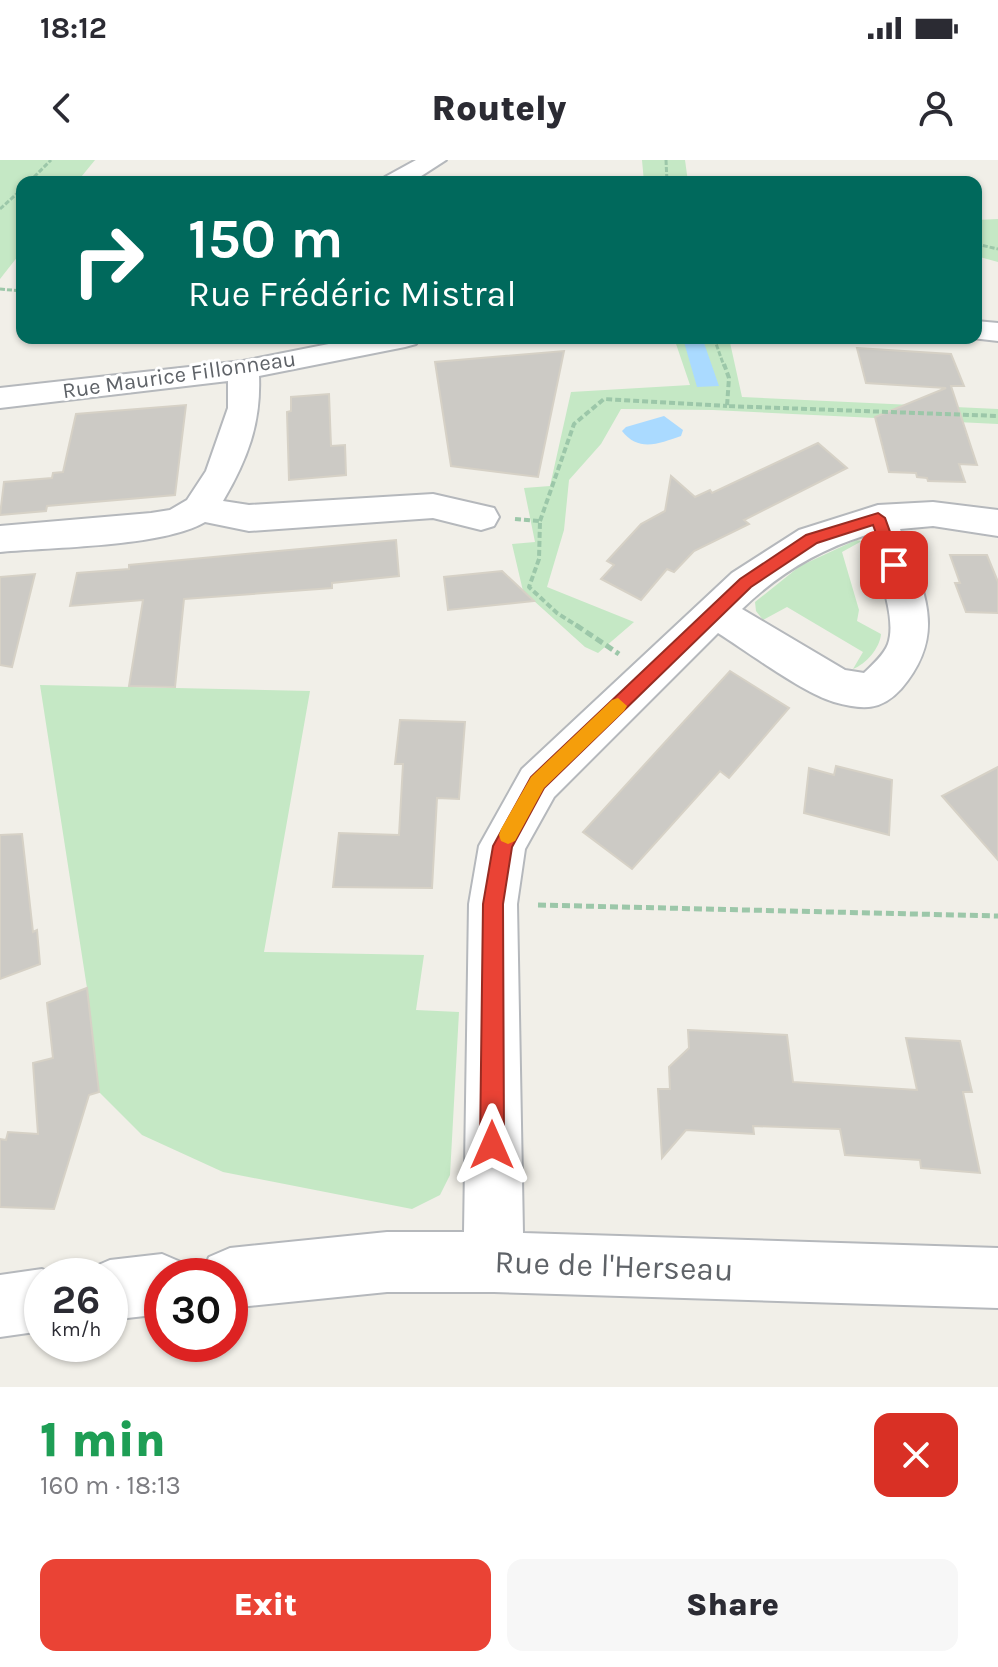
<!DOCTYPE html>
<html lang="en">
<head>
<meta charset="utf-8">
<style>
	:root { --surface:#fff; --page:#f7f7f7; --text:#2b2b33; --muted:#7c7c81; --accent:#ea4335 }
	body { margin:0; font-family:Karla,sans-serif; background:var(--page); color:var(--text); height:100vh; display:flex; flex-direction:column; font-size:30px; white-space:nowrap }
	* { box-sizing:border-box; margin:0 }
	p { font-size:26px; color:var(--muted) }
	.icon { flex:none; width:44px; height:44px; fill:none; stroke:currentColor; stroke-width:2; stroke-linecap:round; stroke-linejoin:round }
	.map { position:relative; height:1227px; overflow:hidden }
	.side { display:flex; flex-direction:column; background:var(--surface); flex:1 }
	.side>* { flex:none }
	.guide { position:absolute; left:16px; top:16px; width:966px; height:168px; border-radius:16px; box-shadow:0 2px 6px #0004; background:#00695c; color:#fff; overflow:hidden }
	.speed { position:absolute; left:24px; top:1098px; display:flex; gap:16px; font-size:40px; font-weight:700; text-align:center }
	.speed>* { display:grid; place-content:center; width:104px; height:104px; border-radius:50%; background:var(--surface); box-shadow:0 2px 6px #0004; line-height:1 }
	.speed small { font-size:20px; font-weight:400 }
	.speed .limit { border:12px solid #d22; background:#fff; color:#111 }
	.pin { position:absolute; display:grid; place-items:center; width:68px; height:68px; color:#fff; margin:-34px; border-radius:16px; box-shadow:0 4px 12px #0006 }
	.me { position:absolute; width:88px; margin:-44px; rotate:0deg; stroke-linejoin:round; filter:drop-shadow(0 0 6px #0008) }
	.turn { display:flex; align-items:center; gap:28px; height:168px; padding:0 40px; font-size:36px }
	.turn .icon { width:104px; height:104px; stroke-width:2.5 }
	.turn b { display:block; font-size:56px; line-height:68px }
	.round { display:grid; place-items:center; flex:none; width:84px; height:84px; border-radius:16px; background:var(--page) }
	.overview { display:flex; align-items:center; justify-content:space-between; height:136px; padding:0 40px }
	h1 { font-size:48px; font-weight:800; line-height:60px; color:#1e9e55 }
	.cta { display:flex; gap:16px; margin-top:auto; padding:16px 40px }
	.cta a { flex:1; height:92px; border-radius:16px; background:var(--accent); color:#fff; font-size:32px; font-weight:800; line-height:92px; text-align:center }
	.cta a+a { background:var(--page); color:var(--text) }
	.status { display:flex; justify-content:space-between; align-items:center; height:56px; padding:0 40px; background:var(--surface); direction:ltr }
	.status svg { height:22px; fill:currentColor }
	header { display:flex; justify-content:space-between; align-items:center; height:104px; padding:0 40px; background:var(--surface); font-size:36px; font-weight:800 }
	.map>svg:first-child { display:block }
</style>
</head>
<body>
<div class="status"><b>18:12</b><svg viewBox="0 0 49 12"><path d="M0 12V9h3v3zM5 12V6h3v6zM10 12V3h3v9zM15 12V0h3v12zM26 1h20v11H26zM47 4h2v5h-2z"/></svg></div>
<header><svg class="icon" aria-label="back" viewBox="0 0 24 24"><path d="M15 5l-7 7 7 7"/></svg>Routely<svg class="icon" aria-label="person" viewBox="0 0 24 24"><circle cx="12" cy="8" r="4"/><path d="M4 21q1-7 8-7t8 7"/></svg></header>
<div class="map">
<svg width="998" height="1227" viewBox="0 0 998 1227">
	<rect width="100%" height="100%" fill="#f1efe8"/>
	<g fill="#c5e8c5">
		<path d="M0,0H95L77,22H22V91L0,119Z"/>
		<path d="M642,0H685L688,22H644Z"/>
		<path d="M998,59V102L976,96V60Z"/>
		<path d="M674,178H729L742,237L998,249V264L713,250L621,249L601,284L569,320L564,370L547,427L634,462L598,493L585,487L523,431L512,384L535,382L524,328L550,326L571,232L690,225Z"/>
		<path d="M856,380L862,381L842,392L859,450L857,461L881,474C880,488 866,504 853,509L863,492L787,447L763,460L756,451L755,442L800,406Z"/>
		<path d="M40,525L310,531L264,792L424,795L416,850L459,852L450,1015L440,1035L412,1049L223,1012L142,975L99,932L87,828Z"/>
	</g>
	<g fill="#aadaff">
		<path d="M703,180L719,226L697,227L684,182Z"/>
		<path d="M664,256L683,270L681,276C660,283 639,293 622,271L626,267Z"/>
	</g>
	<g fill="#cccac5" stroke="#d6d1c6" stroke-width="2">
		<path d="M857,188L951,194L964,226H951L977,305L959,304L965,322L928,321L927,318L917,317L916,313L889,312L875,257L946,228L866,223Z"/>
		<path d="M564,191L538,317L451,306L435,202Z"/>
		<path d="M329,234L331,286L345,285L346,315L289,320L287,252L291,251V237Z"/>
		<path d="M186,245L175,335L47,346L46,351L0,355L4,322L52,318L53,313L63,312L76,254Z"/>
		<path d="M818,283L847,308L744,360L749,364L694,391L674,412L667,409L641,440L601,419L614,405L607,401L641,364L665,351L671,316L695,337L710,330L712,333Z"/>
		<path d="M396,380L399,416L332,423V428L184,439L175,527L129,526L143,440L70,446L77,413L129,409V405Z"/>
		<path d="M950,395H987L998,422V453L966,452L955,423H960Z"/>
		<path d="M502,411L534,441L448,450L444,417Z"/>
		<path d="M35,414L12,507L0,505V417Z"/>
		<path d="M730,511L789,548L729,618L720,611L632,709L583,672Z"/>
		<path d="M400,560L465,562L459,639L437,638L432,728L333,727L339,673L399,675L403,604H395Z"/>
		<path d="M836,606L892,620L889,675L804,653L809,608L834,615Z"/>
		<path d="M998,607V700L942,636Z"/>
		<path d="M22,674L33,772L37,770L40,804L0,819V675Z"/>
		<path d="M87,828L99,932L89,935L54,1049L0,1047V979L6,980L8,972L38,974L33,903L53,898L47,843Z"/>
		<path d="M688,870L787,875L793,922L917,930L906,878L960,881L972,932H963L980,1013L921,1008L920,1000L845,995L840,969L753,966L754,974L686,970L662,998L658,929H670L669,907L689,888Z"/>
	</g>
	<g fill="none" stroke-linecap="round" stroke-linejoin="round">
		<g stroke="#b5b8bc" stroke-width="4">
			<g id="street">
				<path d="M416,0H446L412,22H382L385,17Z"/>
				<path d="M976,161L998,163V181L972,178H976Z"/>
				<path d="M359,178H420L416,184L405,187L259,216C261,264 247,300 223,341L249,345L433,334L494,348L499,357L494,366L481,370L433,358L249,371L205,362C162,387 53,387 0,392V366L151,353L170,350L187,340L206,311L228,248V221L0,248V228L243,201Z"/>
				<path d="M933,342L998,350V376L933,366L900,369C923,429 949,473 901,529C881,551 863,550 834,542C803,533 748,492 718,473L554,637L525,689L517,744L523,1073L998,1088V1148L494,1132H387L230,1148V1116H201L209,1097L230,1088L387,1072H464L469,744L479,686L522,609L732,413L799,370L878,345ZM866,375C875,402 898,457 888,484C884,495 872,505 864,513L845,510L742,449C778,414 818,390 866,375Z"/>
				<path d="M162,1094L183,1103L189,1116H162V1154L110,1160V1116H85L89,1109L110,1100Z"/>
				<path d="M42,1109L58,1116H42V1171L0,1177V1115Z"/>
			</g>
		</g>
		<g stroke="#9cc7a9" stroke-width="3" stroke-dasharray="5 2" stroke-linecap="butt">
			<path d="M666,0L667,22"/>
			<path d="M29,22L51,0"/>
			<path d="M0,49L22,29"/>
			<path d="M976,84L998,89"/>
			<path d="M0,129L22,131"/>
			<path d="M714,178L724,206"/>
		</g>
		<g stroke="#9cc7a9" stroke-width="4" stroke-dasharray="6 3" stroke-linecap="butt">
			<path d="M724,204L729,218L727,246L998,256"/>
			<path d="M515,359L540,361L539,399L529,427L557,453L579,467"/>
			<path d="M540,361L574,264L604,239L727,246"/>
		</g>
		<g stroke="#9cc7a9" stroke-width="5" stroke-dasharray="8 4" stroke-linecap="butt">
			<path d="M576,465L619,494"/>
			<path d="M538,745L998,756"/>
		</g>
		<use href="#street" fill="#fff" fill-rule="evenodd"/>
	</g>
	<path fill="#ea4335" stroke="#982c22" stroke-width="2" d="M878,353L885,358L902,405L900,409H889L873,365L817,383L751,427L544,628L512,687L503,744L504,985L500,993L492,996L484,993L480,985L483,744L493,686L531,617L740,419L806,375Z"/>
	<path fill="#f59e0b" d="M618,538L627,546L624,551L544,628L515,681L508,684L501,681L499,675L501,669L531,617L612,540Z"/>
	<g text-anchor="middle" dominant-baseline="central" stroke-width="6" stroke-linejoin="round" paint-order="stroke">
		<g font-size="22" fill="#5f6368" stroke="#fff">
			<text transform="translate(179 215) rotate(-8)">Rue Maurice Fillonneau</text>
		</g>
		<g font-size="32" fill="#5f6368" stroke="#fff">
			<text transform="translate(614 1106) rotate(2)">Rue de l'Herseau</text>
		</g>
	</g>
</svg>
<div class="speed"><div>26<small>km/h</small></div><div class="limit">30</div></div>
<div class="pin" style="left:894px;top:405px;background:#d93025"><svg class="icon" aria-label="arrive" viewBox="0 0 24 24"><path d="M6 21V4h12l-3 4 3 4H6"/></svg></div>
<svg class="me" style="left:492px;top:985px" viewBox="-20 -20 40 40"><path d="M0-17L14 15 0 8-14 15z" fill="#ea4335" stroke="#fff" stroke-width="4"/></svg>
<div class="guide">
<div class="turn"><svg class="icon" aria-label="right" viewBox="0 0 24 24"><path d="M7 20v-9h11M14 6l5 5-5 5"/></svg><div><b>150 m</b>Rue Frédéric Mistral</div></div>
</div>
</div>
<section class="side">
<div class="overview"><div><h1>1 min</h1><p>160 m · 18:13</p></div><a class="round" style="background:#d93025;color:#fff"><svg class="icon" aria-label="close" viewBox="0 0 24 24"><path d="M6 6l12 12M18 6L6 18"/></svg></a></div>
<div class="cta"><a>Exit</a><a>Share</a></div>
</section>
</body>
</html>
